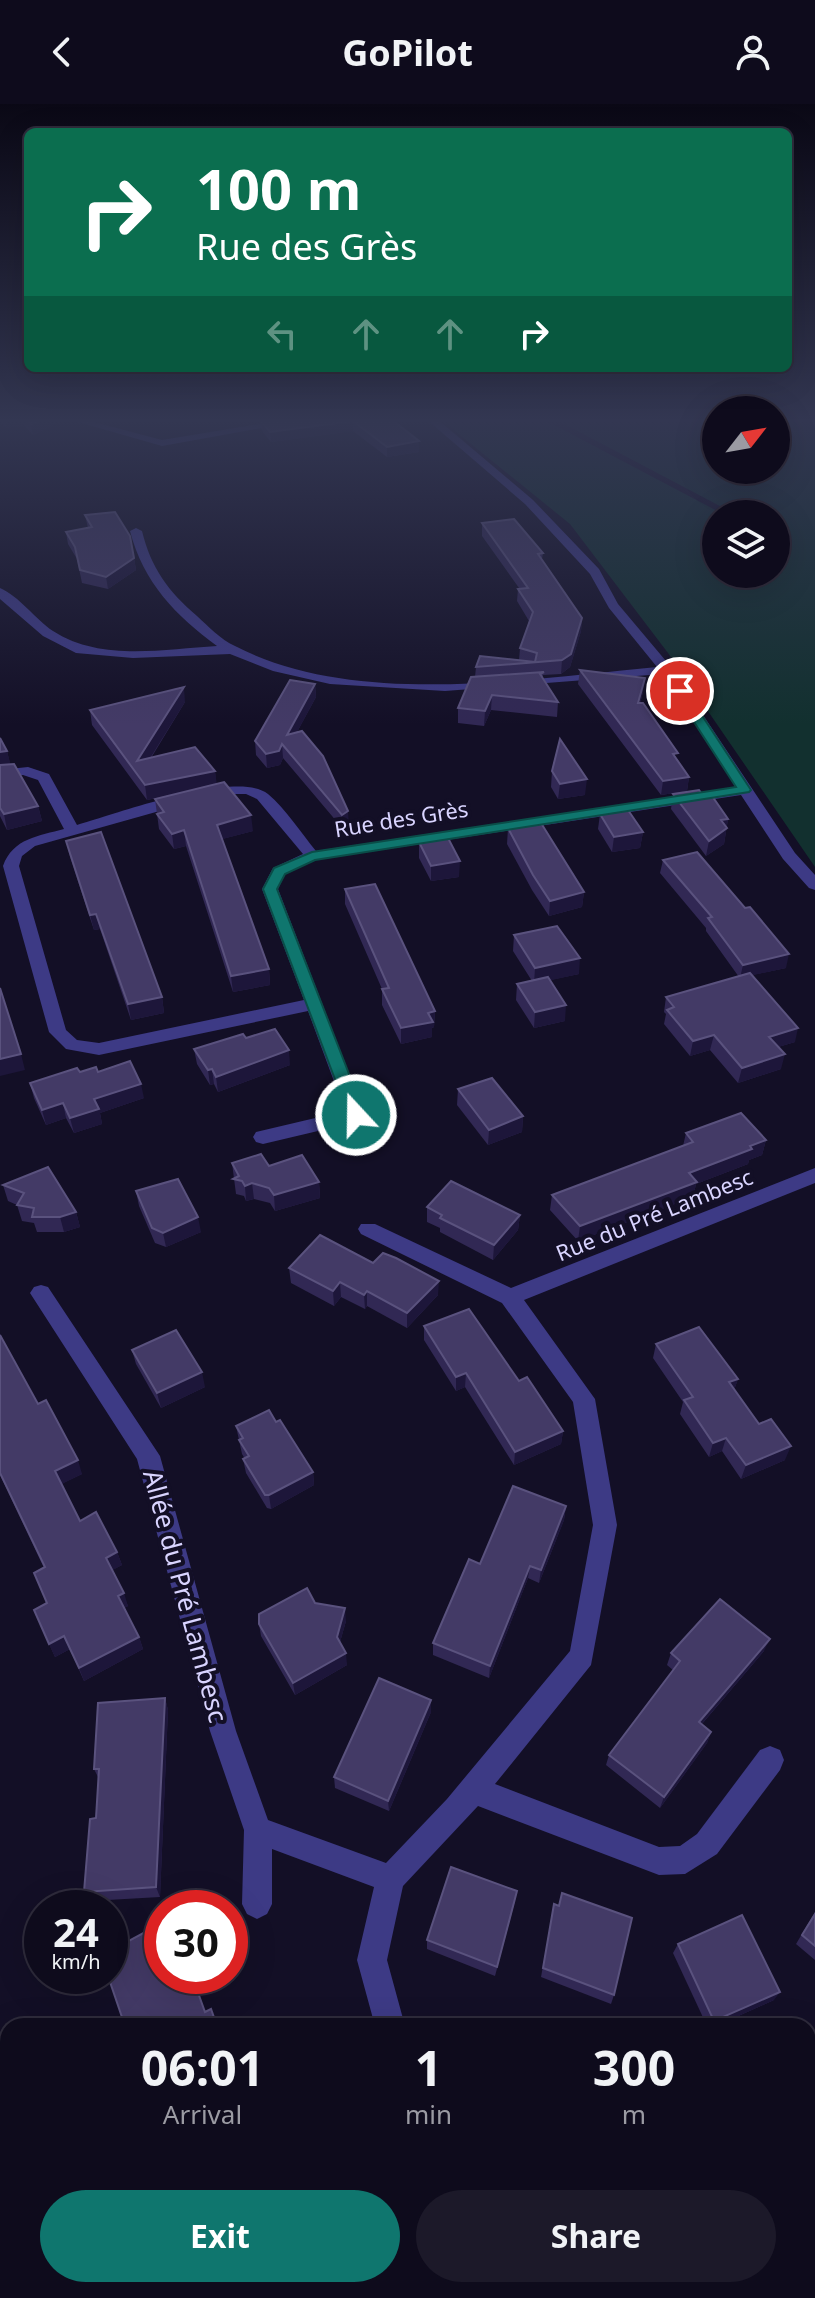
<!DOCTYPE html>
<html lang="en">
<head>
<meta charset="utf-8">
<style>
	:root { --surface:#0e0b1c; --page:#1c1929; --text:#f1f3f6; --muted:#9b9ba3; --line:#2e2b3b; --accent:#0f766e }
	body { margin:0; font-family:"Noto Sans",sans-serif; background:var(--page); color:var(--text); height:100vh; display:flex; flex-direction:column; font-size:30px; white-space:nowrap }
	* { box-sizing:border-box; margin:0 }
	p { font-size:26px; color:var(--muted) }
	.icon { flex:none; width:44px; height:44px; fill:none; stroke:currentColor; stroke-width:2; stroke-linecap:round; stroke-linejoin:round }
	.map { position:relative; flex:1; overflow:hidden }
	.side { position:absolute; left:0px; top:1914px; width:816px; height:280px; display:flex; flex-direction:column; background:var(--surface); border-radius:24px 24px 0 0; box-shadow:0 8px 32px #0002,0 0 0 2px var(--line) }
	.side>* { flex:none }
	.banner { position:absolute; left:24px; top:24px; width:768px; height:244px; border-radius:12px; box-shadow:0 8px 32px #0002,0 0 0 2px var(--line); background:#0b6e4f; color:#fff; overflow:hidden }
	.needle { width:52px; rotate:59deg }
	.buttons { position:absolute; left:702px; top:292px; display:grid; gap:16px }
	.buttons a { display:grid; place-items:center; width:88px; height:88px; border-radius:50%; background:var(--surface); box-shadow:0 8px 32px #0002,0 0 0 2px var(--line); font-size:40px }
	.speed { position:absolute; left:24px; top:1786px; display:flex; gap:16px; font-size:40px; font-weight:700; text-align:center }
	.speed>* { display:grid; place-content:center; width:104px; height:104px; border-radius:50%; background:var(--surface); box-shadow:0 8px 32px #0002,0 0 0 2px var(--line); line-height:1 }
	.speed small { font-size:20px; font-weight:400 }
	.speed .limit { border:12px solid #d22; background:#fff; color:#111 }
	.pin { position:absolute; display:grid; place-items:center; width:68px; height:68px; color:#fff; margin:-34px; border:4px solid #fff; border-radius:50%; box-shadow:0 2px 8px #0007 }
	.me { position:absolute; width:88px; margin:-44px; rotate:339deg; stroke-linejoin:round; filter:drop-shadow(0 0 6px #0008) }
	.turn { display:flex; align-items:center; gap:28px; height:168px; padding:0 40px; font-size:36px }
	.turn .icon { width:104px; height:104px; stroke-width:2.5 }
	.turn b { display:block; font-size:56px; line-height:68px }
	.lanes { display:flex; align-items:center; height:76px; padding:0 40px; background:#0003; justify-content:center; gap:40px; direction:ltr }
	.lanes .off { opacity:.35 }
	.eta { display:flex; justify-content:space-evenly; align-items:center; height:136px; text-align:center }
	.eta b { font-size:48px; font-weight:700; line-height:56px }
	.button { display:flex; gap:16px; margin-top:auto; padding:16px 40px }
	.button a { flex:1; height:92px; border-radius:48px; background:var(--accent); color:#fff; font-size:32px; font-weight:700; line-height:92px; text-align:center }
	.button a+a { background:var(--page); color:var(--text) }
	header { display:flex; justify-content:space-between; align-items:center; height:104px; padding:0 40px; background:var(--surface); font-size:36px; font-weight:700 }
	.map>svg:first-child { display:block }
</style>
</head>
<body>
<header><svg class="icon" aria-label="back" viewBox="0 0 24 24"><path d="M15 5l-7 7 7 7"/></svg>GoPilot<svg class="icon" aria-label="person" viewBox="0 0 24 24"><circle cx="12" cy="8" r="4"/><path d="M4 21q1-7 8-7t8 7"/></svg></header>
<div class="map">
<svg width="815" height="2194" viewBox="0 0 815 2194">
	<rect width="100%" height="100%" fill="#130f26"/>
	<g fill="#12302f">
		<path d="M439,314H541L723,410H716V470H776V410H735L553,314H716V366H776V314H815V763L668,549L570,420Z"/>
		<path d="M0,1968L8,1980V2186H207L220,2194H0Z"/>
		<path d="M614,2186H790L793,2194H593Z"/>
	</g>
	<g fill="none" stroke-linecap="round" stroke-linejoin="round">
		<g fill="#3d3a85" fill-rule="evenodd">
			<path d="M64,314H79L162,336L296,314H317L162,342Z"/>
			<path d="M425,314H436L533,396L599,465L618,500L671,563L795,749L815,771V786L809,784L783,755L741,691L316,756L285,770L278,785L365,1011L356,1018L263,1040L256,1038L253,1033L256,1028L345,1007L308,907L99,951L66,945L49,928L3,762C13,734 39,732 64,725L38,676L23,671L0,674V666L28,663L49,670L77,721C116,710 238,665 268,690C286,705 301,729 316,747L736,683L662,570L445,587L330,580L273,567L230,550L133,554L76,549L43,532L0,495V484C19,492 35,515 53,527C101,558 163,545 217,542C176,512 143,478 130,427L136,424L142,427C151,464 168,487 197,512C209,523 220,535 235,542C355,604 527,575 657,563L609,504L590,470L525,400ZM220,690H246L257,695L303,750L273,764L262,785L304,896L99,939L77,936L66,926L19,762L22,752L35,742Z"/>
			<path d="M815,1064V1079L524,1196L595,1295L617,1421L591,1561L495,1680L659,1743L680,1742L697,1730L760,1646L770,1642L780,1646L784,1656L780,1666L717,1750L685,1770L659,1771L478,1702L403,1782L387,1856L405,1922H375L357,1856L374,1783L272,1745V1800L267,1810L257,1815L247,1810L242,1800L244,1726L210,1627L137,1355L30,1189L34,1183L41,1181L48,1183L160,1352L236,1627L268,1716L386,1759L447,1695L570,1547L593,1421L573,1298L502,1199L361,1130L358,1125L361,1120H375L511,1184Z"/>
		</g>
	</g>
	<g fill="#312854">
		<path d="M0,314H62V317L33,331L24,321L6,324L0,318Z"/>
		<path d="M252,314H398V316L394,317L419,337V348L387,353L353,327L271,338L262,327L261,317L275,314L255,318Z"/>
		<path d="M85,411L134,454L136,466L108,485L82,479L77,455L68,440L66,428L88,424Z"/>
		<path d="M482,419L543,449L542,455L582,514L581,527L570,563L561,570L543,571V575L558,598L557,613L491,606L484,622L458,619V604L475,573L476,563L519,556L520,544L529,517L517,497L518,485L519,484L482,432Z"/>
		<path d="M580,566L643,588L640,599L689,673L687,687L661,691L578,580Z"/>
		<path d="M315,580L316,593L297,628L349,722L343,725L283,654L280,661L267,664L256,651L255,637Z"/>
		<path d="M185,598L151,654L215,667L216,680L253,727L222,735L269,865L270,881L233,888L186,742L174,745L159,725L155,695L172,691L147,696L92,621L90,606Z"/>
		<path d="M0,634L7,647L10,660L38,702L42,717L7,726L0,712Z"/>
		<path d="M552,667L585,691L558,695L551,683Z"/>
		<path d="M673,690L705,694L728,715L724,740L706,752L671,705Z"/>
		<path d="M600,710L643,728L640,744L612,748L598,725Z"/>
		<path d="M508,724L584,788L582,803L549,812L532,786L507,740Z"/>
		<path d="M66,737L162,893L164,909L131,916L100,825L94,826L70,753Z"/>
		<path d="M419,738L459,773L431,777L419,754Z"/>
		<path d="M663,756L786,864L752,871L795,938L778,943L781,965L738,979L710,946L690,952L664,920L666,910L664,908L666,893L739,873L706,827V824L660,769Z"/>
		<path d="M345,785L435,907L434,923L432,924V933L401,940L382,901V885L345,800Z"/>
		<path d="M514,831L579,870L550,876L565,917L534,924L516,896L517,880L532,877L513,847Z"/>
		<path d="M246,934L290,961L218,988L214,980L210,981L197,960L194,945Z"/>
		<path d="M80,968H98L144,994L100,1009L102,1020L74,1029L66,1014L46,1021L34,994L30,979Z"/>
		<path d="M458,985L523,1012L522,1028L488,1041L457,1001Z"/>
		<path d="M686,1029L766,1036L762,1051L749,1056L748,1060L696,1080L693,1093L578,1137L550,1106L552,1091L683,1042Z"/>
		<path d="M232,1059L269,1062L319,1078L320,1094L275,1107L270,1099L254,1095L246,1097L244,1092L236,1090Z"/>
		<path d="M3,1081L76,1108L80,1123L64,1128H37L34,1119L22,1117L17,1101L8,1097Z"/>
		<path d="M136,1087L201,1128L166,1143L155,1139L139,1102Z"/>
		<path d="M427,1103L520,1111L518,1126L493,1156L440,1128V1124L427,1118Z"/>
		<path d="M373,1159L438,1191L407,1224L367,1202L365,1205L341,1193L334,1202L291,1179L289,1164Z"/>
		<path d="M424,1222L519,1277L563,1327L561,1340L514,1361L465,1283L456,1287L424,1236Z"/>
		<path d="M0,1231L38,1300L82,1370L61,1380L80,1417L117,1448L122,1461L112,1466L128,1502L124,1504L139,1533L143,1545L84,1577L70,1545L55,1553L34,1506L47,1499L44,1464L0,1371Z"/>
		<path d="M656,1240L738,1275L734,1286L785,1356L741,1375L722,1347L709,1353L680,1310L683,1298L653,1254Z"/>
		<path d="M132,1246L205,1283L161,1304L136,1260Z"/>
		<path d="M276,1318L313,1368L314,1381L271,1405L267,1404L246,1369L243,1355H245L242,1350L236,1322Z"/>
		<path d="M566,1402L564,1416L539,1479L528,1474L489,1574L433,1551V1539L480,1460Z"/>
		<path d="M315,1499L346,1517L340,1538L347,1561L295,1591L261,1532L259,1520Z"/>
		<path d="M764,1547L702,1620L711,1628L707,1639L660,1704L606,1661L609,1651L673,1566L667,1561L671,1549Z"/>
		<path d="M165,1594L168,1606L160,1793L90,1797L84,1788L96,1714L99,1675L94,1665Z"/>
		<path d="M431,1608L389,1707L335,1684L334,1673Z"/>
		<path d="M515,1797L495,1872L427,1845V1836Z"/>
		<path d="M554,1800L559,1802L614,1891L611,1900L541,1873Z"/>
		<path d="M815,1808V1856L796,1840Z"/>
		<path d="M678,1840L774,1896L716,1922H707L673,1849Z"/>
	</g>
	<g fill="#1d163a">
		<path d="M4,314H22L24,321L6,324Z"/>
		<path d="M43,314H62V317L33,331L31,320Z"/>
		<path d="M255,314H279L255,318Z"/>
		<path d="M353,317V327L271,338L270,328Z"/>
		<path d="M419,337V348L387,353V343Z"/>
		<path d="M134,454L136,466L108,485L106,473Z"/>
		<path d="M582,514L581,527L570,563L561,570L562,556Z"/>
		<path d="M645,574L643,588L636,613L638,599Z"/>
		<path d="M315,580L316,593L288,645L287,631Z"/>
		<path d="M184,583L185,598L139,672L137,657Z"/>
		<path d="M492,591L491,606L484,622L485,607Z"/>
		<path d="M282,640L283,654L280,661L267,664L266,650Z"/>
		<path d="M7,647L11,662L0,664V648Z"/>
		<path d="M215,667L217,681L147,696L145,681Z"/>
		<path d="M689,673L687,687L661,691L663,677Z"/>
		<path d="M587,675L585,691L558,695L560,680Z"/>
		<path d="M38,702L42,717L7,726L4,710Z"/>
		<path d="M348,707L349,722L343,725L342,711Z"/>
		<path d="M251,711L253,727L219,736L217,721Z"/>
		<path d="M728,715L724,740L706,752L709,737L721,716Z"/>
		<path d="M184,726L186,742L174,745L172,730Z"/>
		<path d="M643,728L640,744L612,748L614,733Z"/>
		<path d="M460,757L459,773L431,777V762Z"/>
		<path d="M584,788L582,803L549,812L550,797Z"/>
		<path d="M96,810L100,825L94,826L90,811Z"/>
		<path d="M789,850L786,864L740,874L743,861Z"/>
		<path d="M580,854L579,870L534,880L535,864Z"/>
		<path d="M269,865L270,881L233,888L231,872Z"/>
		<path d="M162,893L164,909L131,916L128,900Z"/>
		<path d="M566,901L565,917L534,924L535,908Z"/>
		<path d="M435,907L434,923L432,924V933L401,940V924L428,909Z"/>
		<path d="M798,924L795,938L765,947L769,933Z"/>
		<path d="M714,931L710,946L690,952L693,937Z"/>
		<path d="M289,946L290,961L218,988L216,973Z"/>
		<path d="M21,950L25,966L0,972V955Z"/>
		<path d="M785,950L781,965L738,979L742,964Z"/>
		<path d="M212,965L214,980L210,981L208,966Z"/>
		<path d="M141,980L144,994L100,1009L102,1020L74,1029L70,1014L94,995Z"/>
		<path d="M63,999L66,1014L46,1021L42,1006Z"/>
		<path d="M523,1012L522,1028L488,1041L489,1026Z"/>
		<path d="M766,1036L762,1051L749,1056L748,1060L696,1080L693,1093L578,1137L580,1122L689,1069Z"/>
		<path d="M319,1078L320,1094L275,1107L274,1091Z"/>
		<path d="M252,1079L254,1095L246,1097L245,1082Z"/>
		<path d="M76,1108L80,1123L64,1128L60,1113Z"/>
		<path d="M520,1111L518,1126L493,1156L494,1141Z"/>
		<path d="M198,1113L201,1128L166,1143L163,1129Z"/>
		<path d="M439,1177L438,1191L407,1224V1209Z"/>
		<path d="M340,1178L341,1193L334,1202L333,1187Z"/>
		<path d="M367,1187V1202L365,1205L364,1191Z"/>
		<path d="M202,1268L205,1283L161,1304L157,1289Z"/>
		<path d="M466,1269L465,1283L456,1287V1273Z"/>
		<path d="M738,1275L733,1289L729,1278Z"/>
		<path d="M563,1327L561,1340L514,1361L515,1348Z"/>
		<path d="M726,1334L722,1347L709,1353L713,1339Z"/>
		<path d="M791,1342L785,1356L741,1375L746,1361Z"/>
		<path d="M78,1356L82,1370L60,1381L55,1367Z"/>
		<path d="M313,1368L314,1381L271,1405L269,1391Z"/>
		<path d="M566,1402L564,1416L539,1479L541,1466Z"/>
		<path d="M117,1448L122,1461L111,1467L106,1454Z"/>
		<path d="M530,1462L528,1474L489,1574L490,1562Z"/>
		<path d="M124,1489L128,1502L123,1505L118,1492Z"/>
		<path d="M345,1504L346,1517L338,1545L337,1533Z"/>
		<path d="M64,1532L70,1545L55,1553L49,1540Z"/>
		<path d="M139,1533L143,1545L84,1577L79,1564Z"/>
		<path d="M770,1535L764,1547L694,1629L699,1618Z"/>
		<path d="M346,1549L347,1561L295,1591L293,1579Z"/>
		<path d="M165,1594L168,1606L160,1793L156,1783Z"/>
		<path d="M431,1596V1608L389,1707L388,1697Z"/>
		<path d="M711,1628L707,1639L660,1704L664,1693Z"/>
		<path d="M780,1888L774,1896L716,1922H711L714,1917Z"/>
	</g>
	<g fill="#433a66" stroke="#5a527e" stroke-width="2">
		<path d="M25,314H43L31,320Z"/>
		<path d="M279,314H390L419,337L387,343L353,317L270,328L261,317Z"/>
		<path d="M115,408L130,432L134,454L106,473L80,466L75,443L66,428L92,423L85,411Z"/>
		<path d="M514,415L543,449L538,450L582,514L571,550L562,556L476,563L480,552L535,558L537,549L520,544L533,508L518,485L528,484L482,419Z"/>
		<path d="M580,566L645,574L638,599H643L678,649L673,650L689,673L663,677Z"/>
		<path d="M544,568L540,570L558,598L492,591L485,607L458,604L471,573Z"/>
		<path d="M290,576L315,580L287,631L302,627L323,652L348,707L342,711L282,640L279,647L266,650L255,637Z"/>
		<path d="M184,583L137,657L195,643L215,667L145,681L90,606Z"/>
		<path d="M0,634L7,647L0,648Z"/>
		<path d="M560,635L587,675L560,680L552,667Z"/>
		<path d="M14,660L38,702L4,710L0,704V661Z"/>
		<path d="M224,678L251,711L217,721L269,865L231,872L184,726L172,730L157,710L164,708L155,695Z"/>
		<path d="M699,686L705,694L712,692L728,715L721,716L727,724L709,737L673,690Z"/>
		<path d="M628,706L643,728L614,733L600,710Z"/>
		<path d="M541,719L584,788L550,797L533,771L508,724Z"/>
		<path d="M101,728L162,893L128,900L96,810L90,811L66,737Z"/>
		<path d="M448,734L460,757L431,762L419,738Z"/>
		<path d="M697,748L745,804L750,803L789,850L743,861L708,814L712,813L663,756Z"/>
		<path d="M375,780L435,907L428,909L433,918L401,924L382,885L389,884L345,785Z"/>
		<path d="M557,822L580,854L535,864L514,831Z"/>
		<path d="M750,869L798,924L769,933L785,950L742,964L714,931L693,937L667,906L674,903L666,893Z"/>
		<path d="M548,873L566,901L535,908L517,880Z"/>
		<path d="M0,884L21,950L0,955Z"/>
		<path d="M275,925L289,946L216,973L212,965L208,966L194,945L243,930L246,934Z"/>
		<path d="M130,957L141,980L94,995L99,1005L70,1014L63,999L42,1006L30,979L77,964L80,968L96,963L98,968Z"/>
		<path d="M492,974L523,1012L489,1026L458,985Z"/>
		<path d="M741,1009L766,1036L750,1042L752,1045L689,1069L697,1078L580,1122L552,1091L693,1038L686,1029Z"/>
		<path d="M261,1050L269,1062L302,1051L319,1078L274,1091L269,1084L252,1079L245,1082L242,1077L233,1075L239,1072L232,1059Z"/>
		<path d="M48,1063L76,1108L60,1113H32L34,1104L17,1101L24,1089L3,1081Z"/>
		<path d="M178,1075L198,1113L163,1129L152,1124L136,1087Z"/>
		<path d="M451,1077L520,1111L494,1141L440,1114L442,1111L427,1103Z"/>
		<path d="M320,1131L373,1159L383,1149L396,1154L439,1177L407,1209L367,1187L364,1191L340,1178L333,1187L289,1164Z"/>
		<path d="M469,1205L519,1277L527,1273L563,1327L515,1348L466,1269L456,1273L424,1222Z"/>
		<path d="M699,1223L738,1275L729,1278L759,1320L771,1315L791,1342L746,1361L726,1334L713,1339L684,1296L693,1293L656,1240Z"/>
		<path d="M176,1226L202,1268L157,1289L132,1246Z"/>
		<path d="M0,1231L38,1300L46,1296L78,1356L55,1367L80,1417L96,1408L117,1448L106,1454L124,1489L118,1492L139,1533L79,1564L64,1532L49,1540L34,1506L47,1499L34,1469L45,1463L0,1369Z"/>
		<path d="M269,1306L276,1318L280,1316L313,1368L269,1391H265L243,1355L249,1352L239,1336L243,1334L236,1322Z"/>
		<path d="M513,1382L566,1402L541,1466L530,1462L490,1562L433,1539L469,1455L480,1460Z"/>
		<path d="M307,1484L315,1499L345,1504L337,1533L346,1549L293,1579L259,1520V1510Z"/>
		<path d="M720,1495L770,1535L699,1618L711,1628L664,1693L609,1651L680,1557L671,1549Z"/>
		<path d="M379,1574L431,1596L388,1697L334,1673Z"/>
		<path d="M165,1594L156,1783L84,1788L90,1715L96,1714L99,1665H94L98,1599Z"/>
		<path d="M451,1763L517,1787L497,1863L427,1836Z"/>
		<path d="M562,1789L632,1814L614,1891L543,1864L554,1800L559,1802Z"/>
		<path d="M815,1810V1842L802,1831Z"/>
		<path d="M742,1811L780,1888L714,1917L678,1840Z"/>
		<path d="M162,1819V1872H192L205,1908L211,1905L217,1922H125L108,1872H110V1847Z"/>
	</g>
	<linearGradient id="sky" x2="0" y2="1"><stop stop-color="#0a0815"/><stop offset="0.51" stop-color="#333752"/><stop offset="1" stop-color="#333752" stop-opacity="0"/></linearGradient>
	<rect width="815" height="621" fill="url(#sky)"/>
	<path fill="#0f766e" stroke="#0a4d48" stroke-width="2" d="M675,584H684L751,686L749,688L315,756L285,770L277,785L365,1011L356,1017L350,1015L263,785L274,764L312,748L736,683L674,587Z"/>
	<g text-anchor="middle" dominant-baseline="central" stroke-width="8" stroke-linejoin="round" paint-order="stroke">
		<g font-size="22" fill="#d9d4ff" stroke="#130f26">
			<text transform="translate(401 714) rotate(-9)">Rue des Grès</text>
			<text transform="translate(654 1110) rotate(-22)">Rue du Pré Lambesc</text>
		</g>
		<g font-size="26" fill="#d9d4ff" stroke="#130f26">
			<text transform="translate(186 1492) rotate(75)">Allée du Pré Lambesc</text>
		</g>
	</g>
</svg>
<div class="buttons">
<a><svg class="needle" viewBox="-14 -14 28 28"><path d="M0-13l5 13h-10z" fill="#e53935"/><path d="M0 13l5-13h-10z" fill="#9b9ba3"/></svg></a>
<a><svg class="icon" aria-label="layers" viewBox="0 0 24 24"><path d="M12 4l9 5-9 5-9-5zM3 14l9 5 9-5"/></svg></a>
</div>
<div class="speed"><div>24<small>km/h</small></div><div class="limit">30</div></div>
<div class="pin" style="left:680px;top:587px;background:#d93025"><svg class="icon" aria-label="arrive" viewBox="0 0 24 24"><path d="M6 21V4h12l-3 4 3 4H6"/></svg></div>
<svg class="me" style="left:356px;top:1011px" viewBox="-20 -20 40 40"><circle r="17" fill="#0f766e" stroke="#fff" stroke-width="3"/><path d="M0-11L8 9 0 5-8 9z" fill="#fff"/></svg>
<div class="banner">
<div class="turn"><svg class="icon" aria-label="right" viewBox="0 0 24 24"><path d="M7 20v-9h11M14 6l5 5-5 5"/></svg><div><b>100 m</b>Rue des Grès</div></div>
<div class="lanes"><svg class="icon off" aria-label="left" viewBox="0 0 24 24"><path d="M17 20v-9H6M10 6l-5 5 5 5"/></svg><svg class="icon off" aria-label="ahead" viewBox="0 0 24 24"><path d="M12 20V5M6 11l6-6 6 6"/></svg><svg class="icon off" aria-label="ahead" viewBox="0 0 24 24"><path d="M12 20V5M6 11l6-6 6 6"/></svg><svg class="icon" aria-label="right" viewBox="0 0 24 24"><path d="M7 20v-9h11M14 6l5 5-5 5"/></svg></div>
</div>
<section class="side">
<div class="eta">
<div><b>06:01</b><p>Arrival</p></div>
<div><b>1</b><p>min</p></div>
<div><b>300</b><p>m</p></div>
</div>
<div class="button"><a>Exit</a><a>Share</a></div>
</section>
</div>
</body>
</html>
